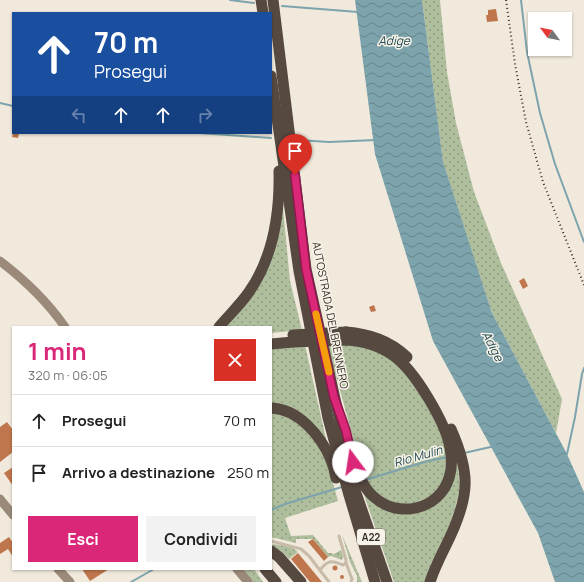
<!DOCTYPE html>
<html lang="it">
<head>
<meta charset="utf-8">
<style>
	:root { --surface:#fff; --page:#f2f2f2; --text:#222; --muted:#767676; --line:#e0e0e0; --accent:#db2777 }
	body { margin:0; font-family:Manrope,sans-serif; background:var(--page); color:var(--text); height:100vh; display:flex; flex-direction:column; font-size:15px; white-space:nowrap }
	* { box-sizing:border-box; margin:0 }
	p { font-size:13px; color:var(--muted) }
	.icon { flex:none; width:22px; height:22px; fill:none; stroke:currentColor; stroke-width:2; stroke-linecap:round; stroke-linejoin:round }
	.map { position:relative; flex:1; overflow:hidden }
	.details { position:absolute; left:12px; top:326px; width:260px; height:244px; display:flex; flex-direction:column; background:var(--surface); border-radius:0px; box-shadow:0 1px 3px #0004 }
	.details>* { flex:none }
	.banner { position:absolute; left:12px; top:12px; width:260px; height:122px; border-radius:0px; box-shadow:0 1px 3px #0004; background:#1a4fa0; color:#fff; overflow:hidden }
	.needle { width:26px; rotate:302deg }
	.controls { position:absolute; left:528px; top:12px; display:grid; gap:8px }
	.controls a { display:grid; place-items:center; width:44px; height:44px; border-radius:0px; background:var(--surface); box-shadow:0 1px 3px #0004; font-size:20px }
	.pin { position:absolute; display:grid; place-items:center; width:34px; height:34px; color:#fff; margin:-41px -17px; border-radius:50% 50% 50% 0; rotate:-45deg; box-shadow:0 0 4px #0007 }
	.pin .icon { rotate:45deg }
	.me { position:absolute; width:44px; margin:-22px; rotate:346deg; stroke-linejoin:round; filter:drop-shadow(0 0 3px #0008) }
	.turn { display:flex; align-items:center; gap:14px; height:84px; padding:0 16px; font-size:18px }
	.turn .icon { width:52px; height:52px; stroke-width:2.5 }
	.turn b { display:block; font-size:28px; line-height:34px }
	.lanes { display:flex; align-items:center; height:38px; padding:0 16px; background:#0003; justify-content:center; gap:20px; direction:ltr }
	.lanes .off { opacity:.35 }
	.round { display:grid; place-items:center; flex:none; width:42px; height:42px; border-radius:0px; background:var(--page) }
	.overview { display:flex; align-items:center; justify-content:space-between; height:68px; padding:0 16px }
	h1 { font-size:24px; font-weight:700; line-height:30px; color:var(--accent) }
	.cta { display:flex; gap:8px; margin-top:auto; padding:8px 16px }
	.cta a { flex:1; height:46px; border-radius:0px; background:var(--accent); color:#fff; font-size:16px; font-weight:700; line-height:46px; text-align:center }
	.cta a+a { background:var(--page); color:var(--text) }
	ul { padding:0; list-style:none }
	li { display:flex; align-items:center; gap:12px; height:52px; padding:0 16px; border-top:1px solid var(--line) }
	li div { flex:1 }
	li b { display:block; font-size:15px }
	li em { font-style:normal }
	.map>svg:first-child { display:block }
</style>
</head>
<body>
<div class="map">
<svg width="584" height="582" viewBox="0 0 584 582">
	<defs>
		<pattern id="grass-dots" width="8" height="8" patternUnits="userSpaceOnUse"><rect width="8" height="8" fill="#afbe9d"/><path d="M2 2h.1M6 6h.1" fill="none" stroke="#8f9b80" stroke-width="1.8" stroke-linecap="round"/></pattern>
		<pattern id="water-waves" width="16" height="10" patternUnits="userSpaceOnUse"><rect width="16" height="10" fill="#7da4ac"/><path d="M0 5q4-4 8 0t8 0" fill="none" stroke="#67868c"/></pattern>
	</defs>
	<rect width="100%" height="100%" fill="#f0e9dc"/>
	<g fill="url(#grass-dots)">
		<path d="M422,0H440L447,72L456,123L474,192L501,263L562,399L556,433L492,313L443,163Z"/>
		<path d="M282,198L290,281L302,330L271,333V327H222L250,295Z"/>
		<path d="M334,343L370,347L394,361L416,385L444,437L447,448L445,478L433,495L407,507L379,498L362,472L339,386L327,348Z"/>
		<path d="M305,345L328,448L316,430L271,404V348Z"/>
		<path d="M271,411L293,419L312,435L328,465L338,501L285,518L291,536L313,535L328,553H331L334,554L341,550L343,556L342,560L331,556L328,557L313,539H296V543L271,537Z"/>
		<path d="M457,460L460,486L455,509L447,531L431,564L425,582H394L362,489L370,500L425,509Z"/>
		<path d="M342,535L362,582H357V576L350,562Z"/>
		<path d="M273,544L291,547L298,552L289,559L282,552L272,546Z"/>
		<path d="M242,569H254L263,582H253Z"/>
	</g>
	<path fill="url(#water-waves)" d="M355,0H422L443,162L492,313L567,454L584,492V582H555L538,533L433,341L375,154Z"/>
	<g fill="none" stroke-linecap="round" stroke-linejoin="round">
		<g stroke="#7da4ac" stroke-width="2">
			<path d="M230,0L254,3"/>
			<path d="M521,0L527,52L540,113L555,164L584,242"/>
			<path d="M282,6L358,12"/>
			<path d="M0,103L13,106"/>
			<path d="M199,133L271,138"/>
			<path d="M297,140L329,142L376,140"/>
			<path d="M464,453L495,446"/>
			<path d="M567,454L575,417L582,374L584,368"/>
			<path d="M365,480L428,461L448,457"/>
			<path d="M271,510L285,504L342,487"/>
			<path d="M131,582L154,569"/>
		</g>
	</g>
	<g fill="#bf764c">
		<path d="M496,9L498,21L487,22L486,15H488V10Z"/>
		<path d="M13,133H19L18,138L12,137Z"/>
		<path d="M524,278L528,286L523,289L519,281Z"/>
		<path d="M374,305L376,311L371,312L369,307Z"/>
		<path d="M7,422L13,430V452L0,462V427Z"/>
		<path d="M13,467V486L4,473Z"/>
		<path d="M9,537L13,543V557L8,549L0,554V543Z"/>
		<path d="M313,539L328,557L324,561L308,542Z"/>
		<path d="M298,553L322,582H310L291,559Z"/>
		<circle cx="335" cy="568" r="2.5"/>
		<path d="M82,569H109L90,581Z"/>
		<circle cx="342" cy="577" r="2"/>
	</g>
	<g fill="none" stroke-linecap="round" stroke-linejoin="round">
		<g stroke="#c8bba9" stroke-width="3">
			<path d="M271,541L301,549L309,556L329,582"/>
			<path d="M346,563L352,579L351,582"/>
			<path d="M320,570C328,560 331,560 343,565L346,563V560L339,536"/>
		</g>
		<g stroke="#9b8a7a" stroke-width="9">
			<path d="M0,261C25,280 47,301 65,327"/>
			<path d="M0,499L13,515"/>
			<path d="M58,569L70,582"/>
			<path d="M237,569L248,582"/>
		</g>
		<g stroke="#564940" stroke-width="11">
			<path d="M261,0L263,13"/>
			<path d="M273,0L306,269L356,493L387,582"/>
			<path d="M271,76L299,271L328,418L349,495L375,582"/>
			<path d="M219,327C229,315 240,305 249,292C274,256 280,213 279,171"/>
			<path d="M346,332C369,334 389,340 407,357"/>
			<path d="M346,340C364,341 379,345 394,356C415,371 446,423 450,448C452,458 452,469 449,478C439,510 398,519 374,497C364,489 358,473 353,461"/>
			<path d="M271,344L293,342"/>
			<path d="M271,408C299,409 321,436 331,460C333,465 335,472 336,478"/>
			<path d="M271,551L279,557L301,582"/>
			<path d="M265,569L276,582"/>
			<path d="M430,582C435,566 443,552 450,537C470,494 470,472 451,429"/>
		</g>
		<path stroke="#352e28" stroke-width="2" stroke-dasharray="1 3" stroke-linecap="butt" d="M506,0L515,64L526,122L543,182L584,285"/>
		<g stroke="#564940" stroke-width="11">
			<path d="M293,335L346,332"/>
			<path d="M293,342L346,340"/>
		</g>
	</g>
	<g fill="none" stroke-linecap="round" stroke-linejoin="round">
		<g stroke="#8e194d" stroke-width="10">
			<path id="route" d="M295,175L306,269L334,397L346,431L353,462"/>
		</g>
		<use href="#route" stroke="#db2777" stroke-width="7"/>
		<path stroke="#f59e0b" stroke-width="7" d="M316,314L329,372"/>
	</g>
	<g text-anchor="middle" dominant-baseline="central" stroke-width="3" stroke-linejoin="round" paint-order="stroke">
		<rect fill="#f8f3e8" stroke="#706962" stroke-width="1" x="357" y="529" width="28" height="16" rx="3"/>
		<g font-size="10" font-weight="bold" fill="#352e28">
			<text x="371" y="537">A22</text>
		</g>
		<g font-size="11" fill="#352e28" stroke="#f8f3e8">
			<text transform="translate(331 315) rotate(79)">AUTOSTRADA DEL BRENNERO</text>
		</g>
		<g font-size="12" font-style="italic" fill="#204a54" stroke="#f8f3e8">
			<text x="394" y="40">Adige</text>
			<text transform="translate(493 346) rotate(63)">Adige</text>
			<text transform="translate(418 456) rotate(-16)">Rio Mulin</text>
		</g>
	</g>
</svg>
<div class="controls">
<a><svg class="needle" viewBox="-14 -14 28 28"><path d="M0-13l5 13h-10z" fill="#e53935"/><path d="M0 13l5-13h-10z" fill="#767676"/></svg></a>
</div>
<div class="pin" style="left:295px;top:175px;background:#d93025"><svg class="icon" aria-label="arrive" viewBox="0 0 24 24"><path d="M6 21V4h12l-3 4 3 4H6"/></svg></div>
<svg class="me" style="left:353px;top:462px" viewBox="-20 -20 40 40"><circle r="19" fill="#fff"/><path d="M0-13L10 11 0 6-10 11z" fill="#db2777"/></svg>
<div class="banner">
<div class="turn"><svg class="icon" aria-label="ahead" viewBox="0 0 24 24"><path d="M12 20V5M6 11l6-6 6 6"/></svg><div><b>70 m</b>Prosegui</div></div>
<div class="lanes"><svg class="icon off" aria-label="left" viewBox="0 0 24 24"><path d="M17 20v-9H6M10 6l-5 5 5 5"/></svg><svg class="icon" aria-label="ahead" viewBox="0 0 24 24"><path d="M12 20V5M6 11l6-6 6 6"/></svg><svg class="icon" aria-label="ahead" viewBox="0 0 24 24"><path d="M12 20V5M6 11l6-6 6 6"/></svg><svg class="icon off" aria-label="right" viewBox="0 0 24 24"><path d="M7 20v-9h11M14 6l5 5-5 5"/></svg></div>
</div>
<section class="details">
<div class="overview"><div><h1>1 min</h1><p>320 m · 06:05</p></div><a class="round" style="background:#d93025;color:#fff"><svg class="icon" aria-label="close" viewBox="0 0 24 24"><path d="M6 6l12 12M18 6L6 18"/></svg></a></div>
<ul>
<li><svg class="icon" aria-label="ahead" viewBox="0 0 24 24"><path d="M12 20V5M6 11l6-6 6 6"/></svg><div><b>Prosegui</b></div><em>70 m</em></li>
<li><svg class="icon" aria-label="arrive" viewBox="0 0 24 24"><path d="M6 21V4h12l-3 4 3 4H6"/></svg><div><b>Arrivo a destinazione</b></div><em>250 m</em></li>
</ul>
<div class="cta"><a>Esci</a><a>Condividi</a></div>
</section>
</div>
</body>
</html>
